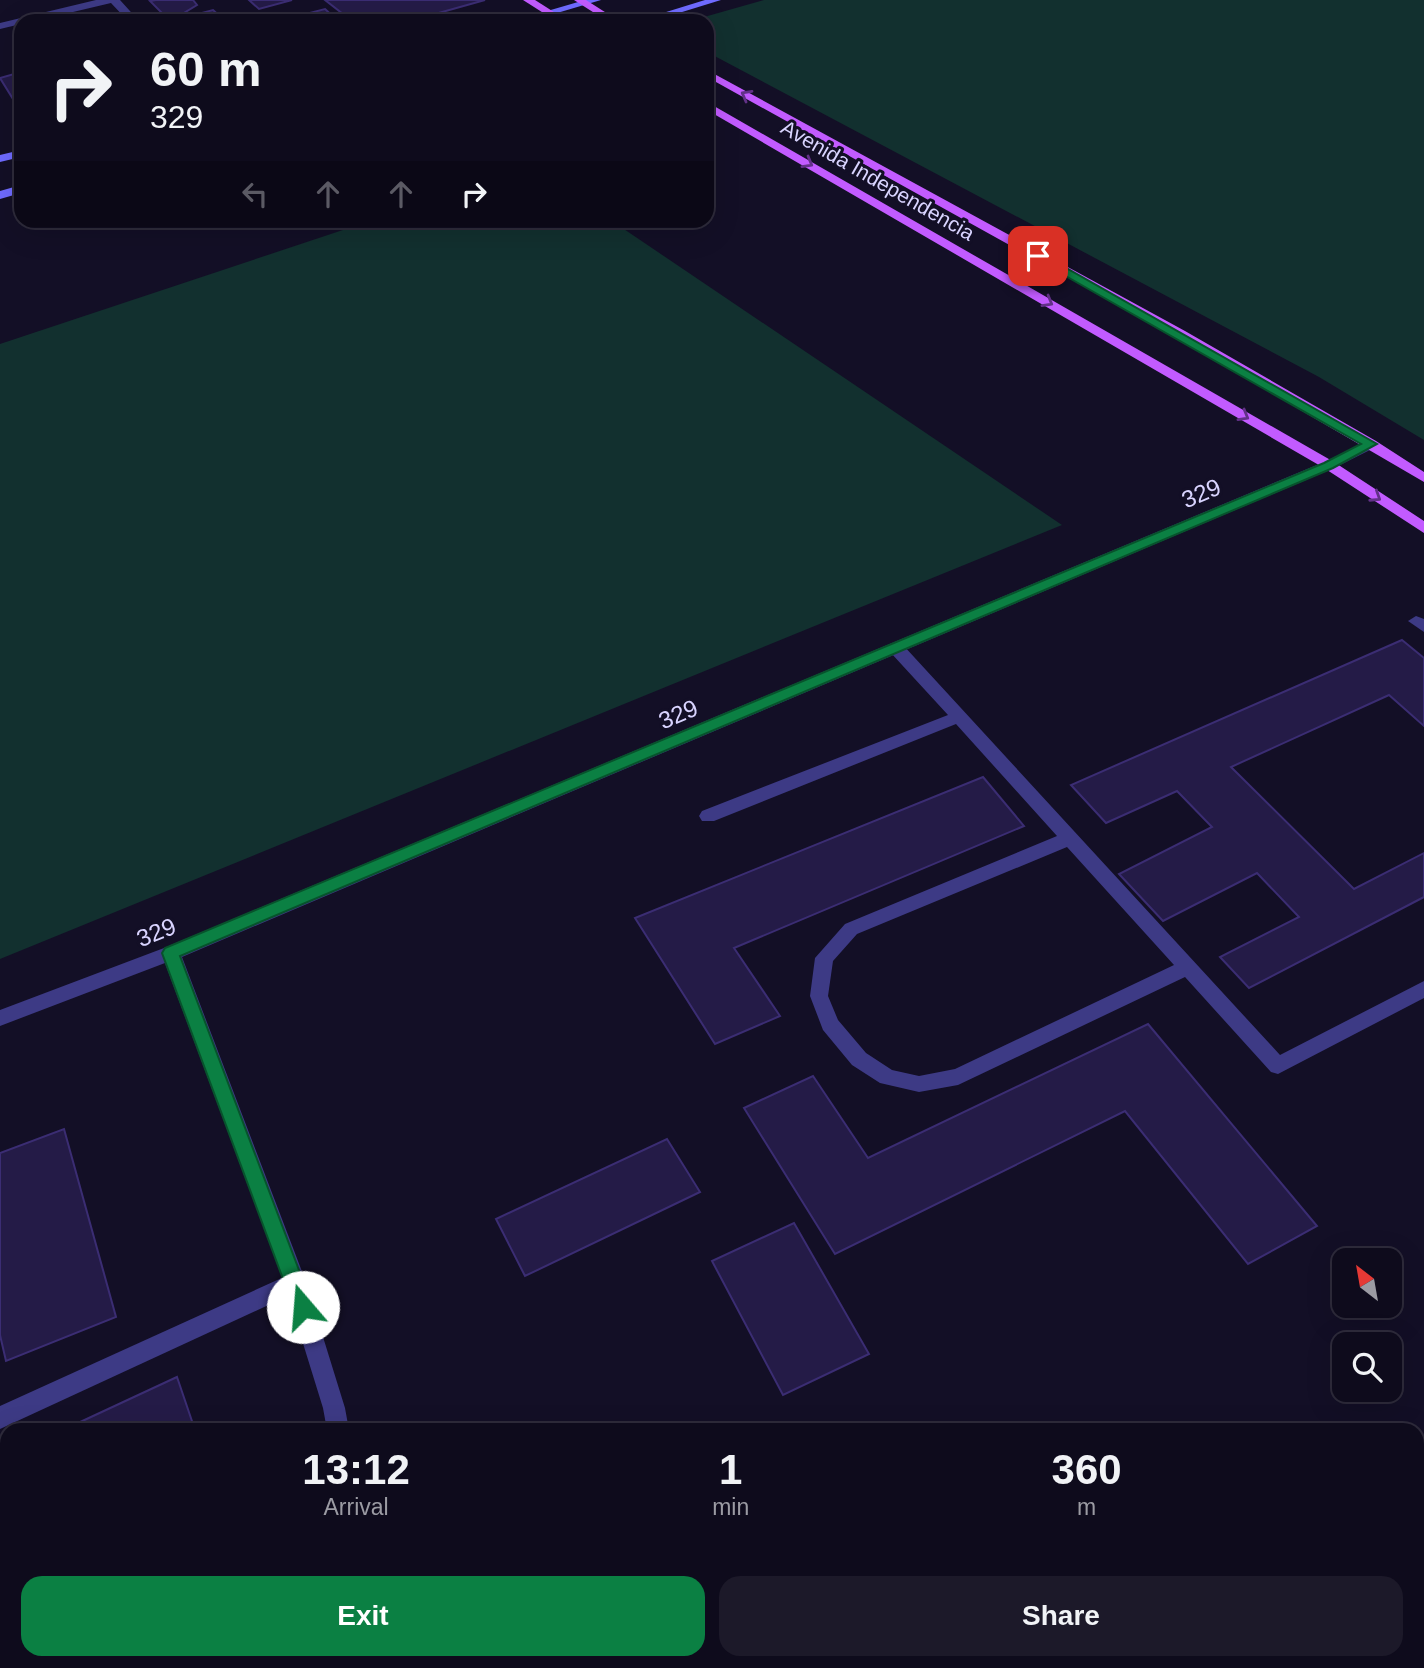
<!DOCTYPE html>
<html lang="en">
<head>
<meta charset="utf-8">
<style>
	:root { --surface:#0e0b1c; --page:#1c1929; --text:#f1f3f6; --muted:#9b9ba3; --line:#2e2b3b; --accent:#0b8043 }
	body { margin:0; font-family:Helvetica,sans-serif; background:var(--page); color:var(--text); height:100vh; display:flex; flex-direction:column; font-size:26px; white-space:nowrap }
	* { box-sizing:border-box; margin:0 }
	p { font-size:23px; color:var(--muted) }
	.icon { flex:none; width:38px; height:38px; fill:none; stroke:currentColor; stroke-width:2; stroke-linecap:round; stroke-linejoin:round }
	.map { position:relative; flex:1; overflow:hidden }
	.sheet { position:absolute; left:0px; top:1423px; width:1424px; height:247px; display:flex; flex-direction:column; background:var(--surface); border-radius:21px 21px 0 0; box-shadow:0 7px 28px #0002,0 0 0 2px var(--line) }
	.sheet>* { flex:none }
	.top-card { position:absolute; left:14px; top:14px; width:700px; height:214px; border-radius:21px; box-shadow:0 7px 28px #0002,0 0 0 2px var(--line); background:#0e0b1c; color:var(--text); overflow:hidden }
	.needle { width:46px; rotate:329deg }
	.tools { position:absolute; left:1332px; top:1248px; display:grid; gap:14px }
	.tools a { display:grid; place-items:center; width:70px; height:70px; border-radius:14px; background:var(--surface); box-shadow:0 7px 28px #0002,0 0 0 2px var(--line); font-size:35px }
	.pin { position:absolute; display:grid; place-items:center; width:60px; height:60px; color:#fff; margin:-30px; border-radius:14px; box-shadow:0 4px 10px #0006 }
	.me { position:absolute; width:77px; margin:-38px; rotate:342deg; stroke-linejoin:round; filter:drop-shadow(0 0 5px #0008) }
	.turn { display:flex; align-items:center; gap:24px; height:147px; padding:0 21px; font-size:32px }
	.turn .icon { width:91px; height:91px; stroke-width:2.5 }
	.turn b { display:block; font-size:49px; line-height:60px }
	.lanes { display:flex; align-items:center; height:66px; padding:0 21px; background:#0003; justify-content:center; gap:35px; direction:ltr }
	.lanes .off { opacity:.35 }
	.eta { display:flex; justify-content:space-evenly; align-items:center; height:119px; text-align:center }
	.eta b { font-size:42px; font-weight:600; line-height:49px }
	.primary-button { display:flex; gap:14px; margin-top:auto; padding:14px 21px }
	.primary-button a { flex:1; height:80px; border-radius:21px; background:var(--accent); color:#fff; font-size:28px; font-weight:600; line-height:80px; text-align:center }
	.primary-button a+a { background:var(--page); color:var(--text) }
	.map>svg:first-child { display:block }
</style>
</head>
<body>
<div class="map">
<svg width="1424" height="1668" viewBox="0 0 1424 1668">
	<rect width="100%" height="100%" fill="#130f26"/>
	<g fill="#12302f">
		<path d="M764,0H1424V440L1319,377L707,52V21H690Z"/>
		<path d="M373,220L612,221L1062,525L0,959V344Z"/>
	</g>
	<g fill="#241b47" stroke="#3b2d73" stroke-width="2">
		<path d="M156,0H193L197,5L182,14L161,19L157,16L163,14L150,1Z"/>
		<path d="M249,0H292L259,9Z"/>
		<path d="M325,0H485L410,21H352Z"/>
		<path d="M325,9L338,21H293L290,18Z"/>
		<path d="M213,10L225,21H171Z"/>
		<path d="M21,72V112L0,78Z"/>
		<path d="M1402,640L1424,658V726L1389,695L1231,767L1354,889L1424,853V897L1249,988L1220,957L1299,917L1257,873L1163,921L1119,874L1212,827L1177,791L1106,823L1071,785Z"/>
		<path d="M983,777L1024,826L734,948L780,1016L715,1044L635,918Z"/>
		<path d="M1148,1024L1317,1226L1248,1264L1125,1111L835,1254L744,1108L813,1076L868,1158Z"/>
		<path d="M64,1129L116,1317L6,1361L0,1335V1153Z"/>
		<path d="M667,1139L700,1192L525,1276L496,1219Z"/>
		<path d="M794,1223L869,1354L783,1395L712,1261Z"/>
		<path d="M177,1377L195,1430H63Z"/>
		<path d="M7,1456V1655L0,1658V1459Z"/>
	</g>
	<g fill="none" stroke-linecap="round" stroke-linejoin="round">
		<g fill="#3d3a85" fill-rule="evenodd">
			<path d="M1416,616L1424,619V632L1408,621Z"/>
			<path d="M897,644L903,645L1280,1055L1424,981V998L1278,1074L1271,1072L1185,977L958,1085L919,1092L880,1083L852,1065L823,1030L810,996L815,958L845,924L1057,836L956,724L714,821H702L699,816L702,811L948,715L891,653L889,649L891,645ZM1067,847L1174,965L955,1069L919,1076L892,1070L866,1053L838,1020L828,996L833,961L857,934Z"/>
			<path d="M295,1272L303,1275L306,1282L303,1289L0,1429V1406Z"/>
		</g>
		<g fill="#3d3a85" fill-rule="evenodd">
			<path d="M96,0H120L139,21H128L111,3L35,21H21V24L0,29V23Z"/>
			<path d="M1371,440L1376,441V447L1334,468L182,957L306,1282L345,1408L349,1430H327L323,1408L284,1282L165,963L0,1026V1010L164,948L1324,462Z"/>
			<path d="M314,1662H339L338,1668H314Z"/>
		</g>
		<g fill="#6f6bff" fill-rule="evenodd">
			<path d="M585,0H601L530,21H513Z"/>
			<path d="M705,0H721L653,21H637Z"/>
			<path d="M21,150V157L0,162V155Z"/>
			<path d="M21,185V193L0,199V191Z"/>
		</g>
		<g fill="#c25bff" fill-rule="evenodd">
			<path d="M523,0H535L568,21H556Z"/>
			<path d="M574,0H586L619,21H607Z"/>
			<path d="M707,70L1185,331L1376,441L1424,472V482L1175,337L707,77Z"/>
			<path d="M707,102L1334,462L1424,521V533L1324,468L707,110Z"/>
		</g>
	</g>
	<defs><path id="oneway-chevron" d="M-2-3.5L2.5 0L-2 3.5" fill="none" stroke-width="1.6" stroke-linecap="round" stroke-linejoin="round" transform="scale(1.75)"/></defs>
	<g stroke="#623188">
		<use href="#oneway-chevron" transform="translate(746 95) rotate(-151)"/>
		<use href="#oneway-chevron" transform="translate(808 163) rotate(30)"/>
		<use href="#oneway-chevron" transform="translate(1048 302) rotate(30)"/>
		<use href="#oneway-chevron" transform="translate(1244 416) rotate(30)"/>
		<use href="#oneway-chevron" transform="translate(1376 497) rotate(33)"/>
	</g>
	<path fill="#0b8043" stroke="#07532c" stroke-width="2" d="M1038,252L1377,444L1333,468L180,956L313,1307L310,1314L303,1316L296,1314L162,953L165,948L1324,463L1361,444L1034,258L1032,256Z"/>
	<g text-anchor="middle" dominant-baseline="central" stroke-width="6" stroke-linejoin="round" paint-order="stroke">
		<g font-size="21" fill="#d9d4ff" stroke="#130f26">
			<text transform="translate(878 180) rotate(30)">Avenida Independencia</text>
		</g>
		<g font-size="24" fill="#d9d4ff" stroke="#130f26">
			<text transform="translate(1201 493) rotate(-23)">329</text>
			<text transform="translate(678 714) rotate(-23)">329</text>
			<text transform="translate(156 932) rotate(-22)">329</text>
		</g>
	</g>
</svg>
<div class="tools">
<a><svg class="needle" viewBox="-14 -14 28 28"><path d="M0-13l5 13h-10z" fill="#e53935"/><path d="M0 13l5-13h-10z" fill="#9b9ba3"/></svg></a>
<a><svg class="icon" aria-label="search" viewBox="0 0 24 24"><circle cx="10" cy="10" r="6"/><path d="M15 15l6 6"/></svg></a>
</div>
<div class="pin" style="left:1038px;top:256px;background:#d93025"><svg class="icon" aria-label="arrive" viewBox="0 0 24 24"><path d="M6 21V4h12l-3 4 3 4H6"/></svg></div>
<svg class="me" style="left:303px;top:1307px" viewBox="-20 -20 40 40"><circle r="19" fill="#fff"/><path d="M0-13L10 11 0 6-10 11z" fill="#0b8043"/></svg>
<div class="top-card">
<div class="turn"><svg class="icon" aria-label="right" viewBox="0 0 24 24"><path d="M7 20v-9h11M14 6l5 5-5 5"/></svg><div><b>60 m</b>329</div></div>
<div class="lanes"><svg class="icon off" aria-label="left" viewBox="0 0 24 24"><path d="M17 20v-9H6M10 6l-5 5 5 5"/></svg><svg class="icon off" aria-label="ahead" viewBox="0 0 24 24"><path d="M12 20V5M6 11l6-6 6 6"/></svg><svg class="icon off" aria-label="ahead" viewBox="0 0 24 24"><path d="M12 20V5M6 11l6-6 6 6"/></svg><svg class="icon" aria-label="right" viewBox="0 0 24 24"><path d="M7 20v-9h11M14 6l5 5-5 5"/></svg></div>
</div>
<section class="sheet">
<div class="eta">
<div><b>13:12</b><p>Arrival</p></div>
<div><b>1</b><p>min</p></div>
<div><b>360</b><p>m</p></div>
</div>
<div class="primary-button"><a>Exit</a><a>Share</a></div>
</section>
</div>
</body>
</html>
